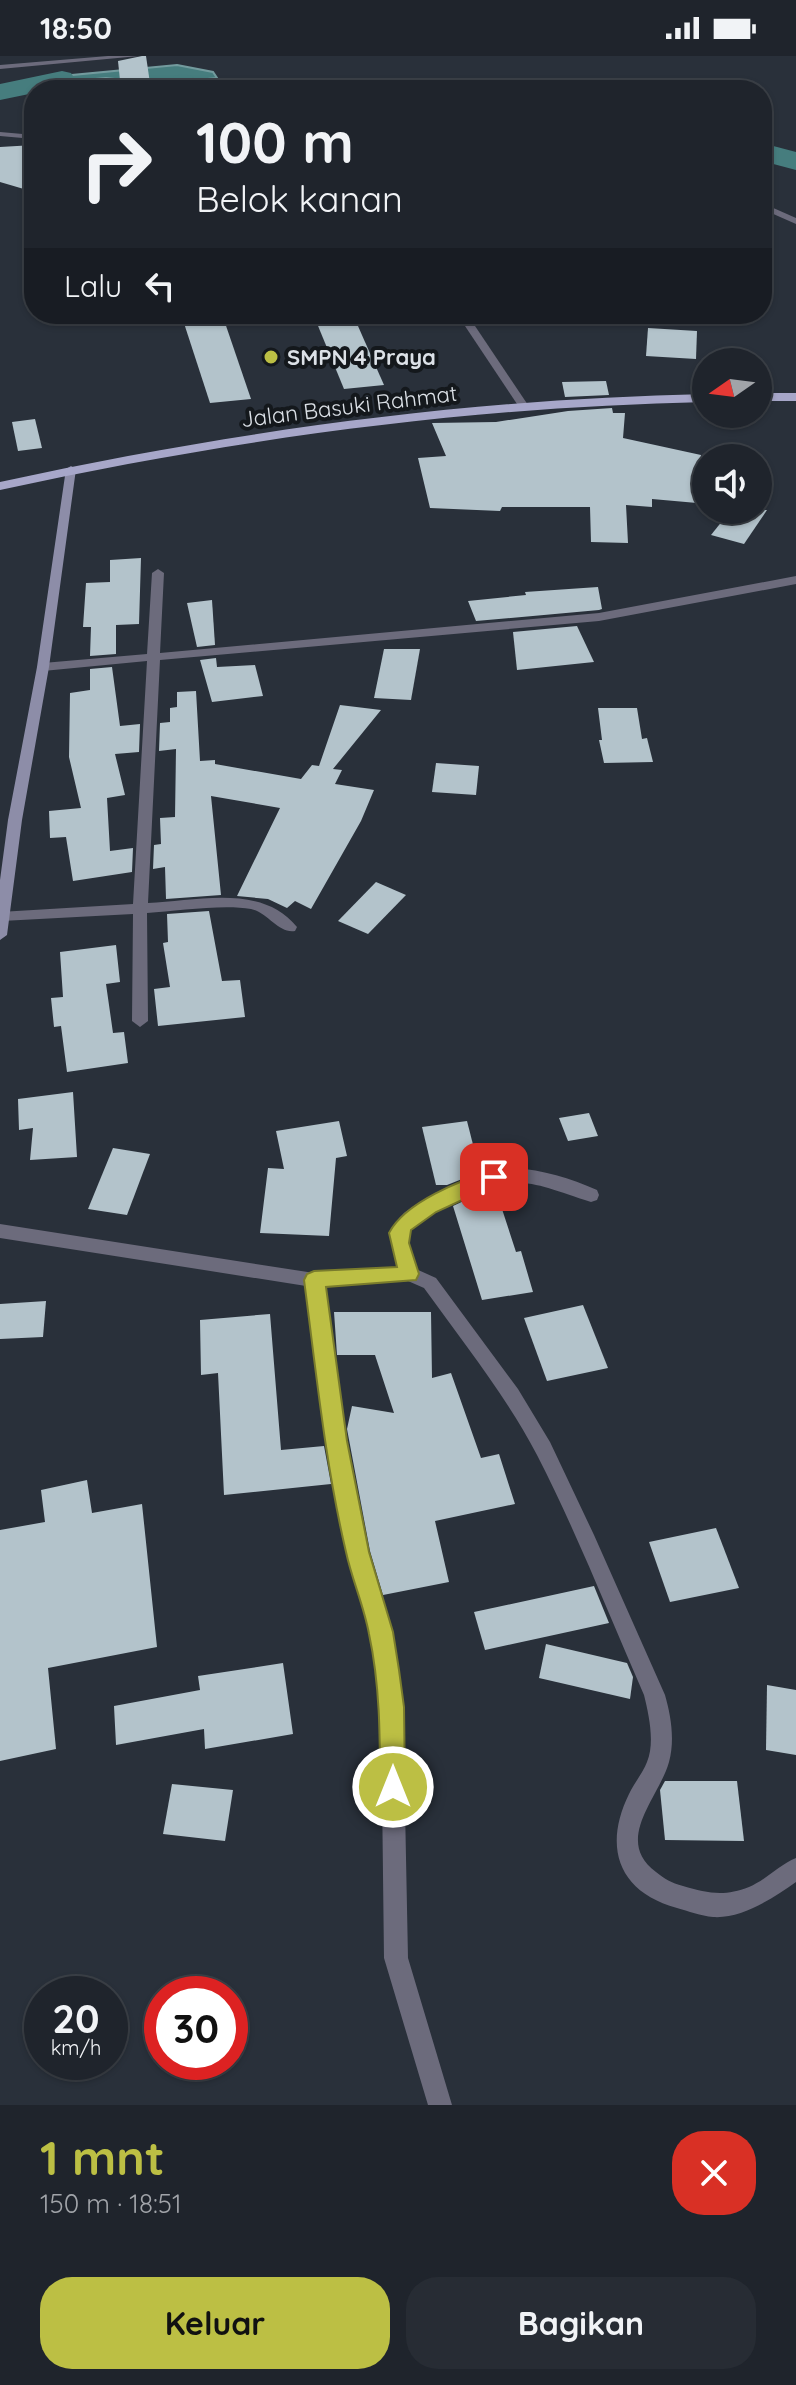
<!DOCTYPE html>
<html lang="id">
<head>
<meta charset="utf-8">
<style>
	:root { --surface:#1f242c; --page:#272c34; --text:#f1f3f6; --muted:#a1a4a9; --line:#3c4148; --accent:#bcbf44 }
	body { margin:0; font-family:Quicksand,sans-serif; background:var(--page); color:var(--text); height:100vh; display:flex; flex-direction:column; font-size:30px; white-space:nowrap }
	* { box-sizing:border-box; margin:0 }
	p { font-size:26px; color:var(--muted) }
	.icon { flex:none; width:44px; height:44px; fill:none; stroke:currentColor; stroke-width:2; stroke-linecap:round; stroke-linejoin:round }
	.map { position:relative; height:2049px; overflow:hidden }
	.panel { display:flex; flex-direction:column; background:var(--surface); flex:1 }
	.panel>* { flex:none }
	.top-card { position:absolute; left:24px; top:24px; width:748px; height:244px; border-radius:32px; box-shadow:0 2px 6px #0004,0 0 0 2px var(--line); background:#1f242c; color:var(--text); overflow:hidden }
	.needle { width:52px; rotate:256deg }
	.controls { position:absolute; left:692px; top:292px; display:grid; gap:16px }
	.controls a { display:grid; place-items:center; width:80px; height:80px; border-radius:50%; background:var(--surface); box-shadow:0 2px 6px #0004,0 0 0 2px var(--line); font-size:40px }
	.speed { position:absolute; left:24px; top:1920px; display:flex; gap:16px; font-size:40px; font-weight:700; text-align:center }
	.speed>* { display:grid; place-content:center; width:104px; height:104px; border-radius:50%; background:var(--surface); box-shadow:0 2px 6px #0004,0 0 0 2px var(--line); line-height:1 }
	.speed small { font-size:20px; font-weight:400 }
	.speed .limit { border:12px solid #d22; background:#fff; color:#111 }
	.pin { position:absolute; display:grid; place-items:center; width:68px; height:68px; color:#fff; margin:-34px; border-radius:16px; box-shadow:0 4px 12px #0006 }
	.me { position:absolute; width:88px; margin:-44px; rotate:0deg; stroke-linejoin:round; filter:drop-shadow(0 0 6px #0008) }
	.turn { display:flex; align-items:center; gap:28px; height:168px; padding:0 40px; font-size:36px }
	.turn .icon { width:104px; height:104px; stroke-width:2.5 }
	.turn b { display:block; font-size:56px; line-height:68px }
	.then { display:flex; align-items:center; height:76px; padding:0 40px; background:#0003; gap:16px; font-size:30px }
	.round { display:grid; place-items:center; flex:none; width:84px; height:84px; border-radius:32px; background:var(--page) }
	.headline { display:flex; align-items:center; justify-content:space-between; height:136px; padding:0 40px }
	h1 { font-size:48px; font-weight:800; line-height:60px; color:var(--accent) }
	.action { display:flex; gap:16px; margin-top:auto; padding:16px 40px }
	.action a { flex:1; height:92px; border-radius:32px; background:var(--accent); color:#111; font-size:32px; font-weight:800; line-height:92px; text-align:center }
	.action a+a { background:var(--page); color:var(--text) }
	.status { display:flex; justify-content:space-between; align-items:center; height:56px; padding:0 40px; background:var(--surface); direction:ltr }
	.status svg { height:22px; fill:currentColor }
	.map>svg:first-child { display:block }
</style>
</head>
<body>
<div class="status"><b>18:50</b><svg viewBox="0 0 49 12"><path d="M0 12V9h3v3zM5 12V6h3v6zM10 12V3h3v9zM15 12V0h3v12zM26 1h20v11H26zM47 4h2v5h-2z"/></svg></div>
<div class="map">
<svg width="796" height="2049" viewBox="0 0 796 2049">
	<rect width="100%" height="100%" fill="#29303a"/>
	<path fill="#467d7e" stroke="#739b9e" stroke-width="2" d="M177,9L213,16L217,22L160,28L106,22L63,26L62,20Z"/>
	<g fill="none" stroke-linecap="round" stroke-linejoin="round">
		<g fill="#467d7e" fill-rule="evenodd">
			<path d="M62,15L71,17L75,23L71,29L34,34V37L0,44V28Z"/>
			<path d="M183,18L192,20L202,34H175L170,26L174,20Z"/>
			<path d="M762,87L796,96V114L762,105Z"/>
		</g>
	</g>
	<g fill="#b3c3cb">
		<path d="M142,0H146L151,34H121L118,5Z"/>
		<path d="M34,89V136L0,126V91Z"/>
		<path d="M181,258H222L251,343L210,347Z"/>
		<path d="M354,261L384,329L344,333L316,265Z"/>
		<path d="M648,272L697,275L696,303L646,300Z"/>
		<path d="M606,325L609,339L565,341L562,326Z"/>
		<path d="M612,352L613,357H625L623,382L701,399L697,447L652,443V451L626,449L628,487L591,486L590,451H502L500,455L430,452L418,402L446,400L432,367L496,366L568,355Z"/>
		<path d="M35,363L42,392L18,395L12,366Z"/>
		<path d="M731,454H767L744,488L711,479Z"/>
		<path d="M141,502L139,568L116,569V598L90,600L91,571H83L86,527L110,526V504Z"/>
		<path d="M598,531L602,553L599,554L476,565L468,545L526,539L525,536Z"/>
		<path d="M212,544L215,589L197,591L187,547Z"/>
		<path d="M577,570L594,606L517,614L513,576Z"/>
		<path d="M384,593H420L411,644L374,642Z"/>
		<path d="M216,602L217,611L255,609L263,640L212,646L200,604Z"/>
		<path d="M112,611L120,670L140,668L139,696L115,698L125,739L107,742L110,795L133,792L132,816L73,825L66,781L50,782L49,755L81,752L69,701L70,637L90,634V613Z"/>
		<path d="M196,635L200,705L215,704V708L301,723L312,709L319,710L340,649L381,654L333,713L342,714L335,728L374,734L361,765L311,853L295,845L287,852L268,843L237,840L280,752L211,740L221,839L166,843L165,811L153,813L154,789L161,788L160,762L175,761L176,693L159,695L160,667L170,666V652L177,651V636Z"/>
		<path d="M598,652H637L642,683L647,682L653,706L604,707L599,684H602Z"/>
		<path d="M436,707L479,710L476,739L432,736Z"/>
		<path d="M376,826L406,839L368,878L338,865Z"/>
		<path d="M209,855L222,925L240,924L245,961L158,970L154,933L170,931L163,887L168,886L167,858Z"/>
		<path d="M116,889L120,926L106,928L113,977L124,976L128,1007L67,1016L61,970L54,971L51,942L63,941L60,896Z"/>
		<path d="M73,1036L77,1101L30,1104L33,1072L19,1074L18,1043Z"/>
		<path d="M589,1057L598,1080L568,1085L559,1062Z"/>
		<path d="M339,1065L347,1100L336,1102L329,1180L260,1177L268,1112L284,1113L276,1075Z"/>
		<path d="M467,1065L480,1116L447,1129H436L422,1071Z"/>
		<path d="M113,1092L150,1098L127,1159L88,1153Z"/>
		<path d="M485,1135L490,1155L502,1153L516,1196L521,1195L533,1236L482,1244L453,1150Z"/>
		<path d="M46,1245L43,1281L0,1283V1248Z"/>
		<path d="M583,1249L608,1312L547,1325L524,1262Z"/>
		<path d="M334,1256H431L432,1322L451,1317L481,1402L499,1398L515,1448L435,1465L449,1526L383,1539L370,1495L347,1373L352,1350L394,1357L375,1299H337Z"/>
		<path d="M270,1258L281,1394L324,1390L331,1428L224,1439L218,1317L201,1319L200,1264Z"/>
		<path d="M87,1424L92,1457L142,1448L157,1591L48,1612L56,1693L0,1705V1474L45,1466L41,1434Z"/>
		<path d="M716,1472L739,1532L670,1546L649,1486Z"/>
		<path d="M594,1530L609,1567L485,1594L474,1556Z"/>
		<path d="M546,1588L627,1607L633,1621L630,1643L539,1622Z"/>
		<path d="M283,1607L293,1678L205,1693L204,1673L116,1689L114,1650L200,1634L198,1620Z"/>
		<path d="M767,1629L796,1634V1699L766,1694Z"/>
		<path d="M665,1725H737L744,1785L665,1784L660,1734Z"/>
		<path d="M172,1728L233,1734L225,1785L163,1778Z"/>
	</g>
	<g fill="none" stroke-linecap="round" stroke-linejoin="round">
		<g fill="#6c6b7c" fill-rule="evenodd">
			<path d="M108,0H139L0,13V9Z"/>
			<path d="M0,76L34,79V83L0,80Z"/>
			<path d="M762,147L796,162V168L762,153Z"/>
			<path d="M457,258H467L528,349L527,351H519Z"/>
			<path d="M158,513L164,517L160,597L599,557L796,520V528L599,565L160,604L148,847C196,845 262,827 297,871L295,875C279,878 267,856 251,853C223,848 177,855 147,857L148,965L140,971L132,965L133,858L2,865L0,856L133,848L147,605L43,615L37,611L43,607L147,598L152,517Z"/>
			<path d="M514,1112C543,1114 570,1122 597,1134L599,1139L597,1144L591,1146C533,1127 513,1114 455,1145C442,1152 428,1158 416,1166C402,1181 410,1197 416,1213L436,1222L518,1333L550,1386L594,1479L665,1639C671,1660 675,1684 669,1706C659,1742 613,1784 656,1816C665,1823 671,1827 683,1830C707,1837 724,1841 749,1831C766,1824 779,1809 796,1802V1826C773,1842 742,1863 713,1861C701,1860 688,1855 677,1852C618,1836 603,1791 629,1738C634,1727 643,1717 647,1706C655,1687 649,1659 644,1639C609,1559 577,1477 537,1399C506,1340 463,1286 424,1232L408,1225L324,1231L346,1385L367,1496L391,1576L403,1651L408,1902L452,2049H428L384,1902L381,1651L371,1576L347,1496L326,1385L306,1230L0,1182V1168L314,1217L398,1211C390,1191 387,1174 404,1157C433,1136 478,1114 514,1112Z"/>
		</g>
		<path fill="#8d8da8" fill-rule="evenodd" d="M71,410L76,413L49,611L22,764L7,879L0,884V824L8,764L37,611L66,413Z"/>
		<g fill="#a7a7c9" fill-rule="evenodd">
			<rect x="758" y="337" width="38" height="8"/>
			<path d="M706,338V346C467,351 234,383 0,434V426C234,375 467,343 706,338Z"/>
		</g>
	</g>
	<path fill="#bcbf44" stroke="#7a7c2c" stroke-width="2" d="M494,1114L501,1116L504,1121L501,1126L436,1156L411,1174L409,1187L419,1218L416,1224L326,1231L347,1385L369,1496L393,1576L399,1614L404,1651L405,1731L401,1739L393,1743L384,1739L380,1731C380,1679 380,1629 369,1578C364,1550 352,1524 346,1496C325,1407 316,1314 304,1224L307,1218L314,1215L397,1211L389,1177C405,1146 461,1124 494,1114Z"/>
	<circle fill="#bcbf44" stroke="#14181c" stroke-width="3" cx="271" cy="301" r="8"/>
	<g text-anchor="middle" dominant-baseline="central" stroke-width="8" stroke-linejoin="round" paint-order="stroke">
		<g font-size="22" font-weight="bold" fill="#dce1e7" stroke="#14181c" text-anchor="start">
			<text x="287" y="301">SMPN 4 Praya</text>
		</g>
		<g font-size="22" fill="#dce1e7" stroke="#14181c">
			<text transform="translate(349 350) rotate(-7)">Jalan Basuki Rahmat</text>
		</g>
	</g>
</svg>
<div class="controls">
<a><svg class="needle" viewBox="-14 -14 28 28"><path d="M0-13l5 13h-10z" fill="#e53935"/><path d="M0 13l5-13h-10z" fill="#a1a4a9"/></svg></a>
<a><svg class="icon" aria-label="sound" viewBox="0 0 24 24"><path d="M4 9h4l5-4v14l-5-4H4zM17 9q2 3 0 6"/></svg></a>
</div>
<div class="speed"><div>20<small>km/h</small></div><div class="limit">30</div></div>
<div class="pin" style="left:494px;top:1121px;background:#d93025"><svg class="icon" aria-label="arrive" viewBox="0 0 24 24"><path d="M6 21V4h12l-3 4 3 4H6"/></svg></div>
<svg class="me" style="left:393px;top:1731px" viewBox="-20 -20 40 40"><circle r="17" fill="#bcbf44" stroke="#fff" stroke-width="3"/><path d="M0-11L8 9 0 5-8 9z" fill="#fff"/></svg>
<div class="top-card">
<div class="turn"><svg class="icon" aria-label="right" viewBox="0 0 24 24"><path d="M7 20v-9h11M14 6l5 5-5 5"/></svg><div><b>100 m</b>Belok kanan</div></div>
<div class="then">Lalu<svg class="icon" aria-label="left" viewBox="0 0 24 24"><path d="M17 20v-9H6M10 6l-5 5 5 5"/></svg></div>
</div>
</div>
<section class="panel">
<div class="headline"><div><h1>1 mnt</h1><p>150 m · 18:51</p></div><a class="round" style="background:#d93025;color:#fff"><svg class="icon" aria-label="close" viewBox="0 0 24 24"><path d="M6 6l12 12M18 6L6 18"/></svg></a></div>
<div class="action"><a>Keluar</a><a>Bagikan</a></div>
</section>
</body>
</html>
